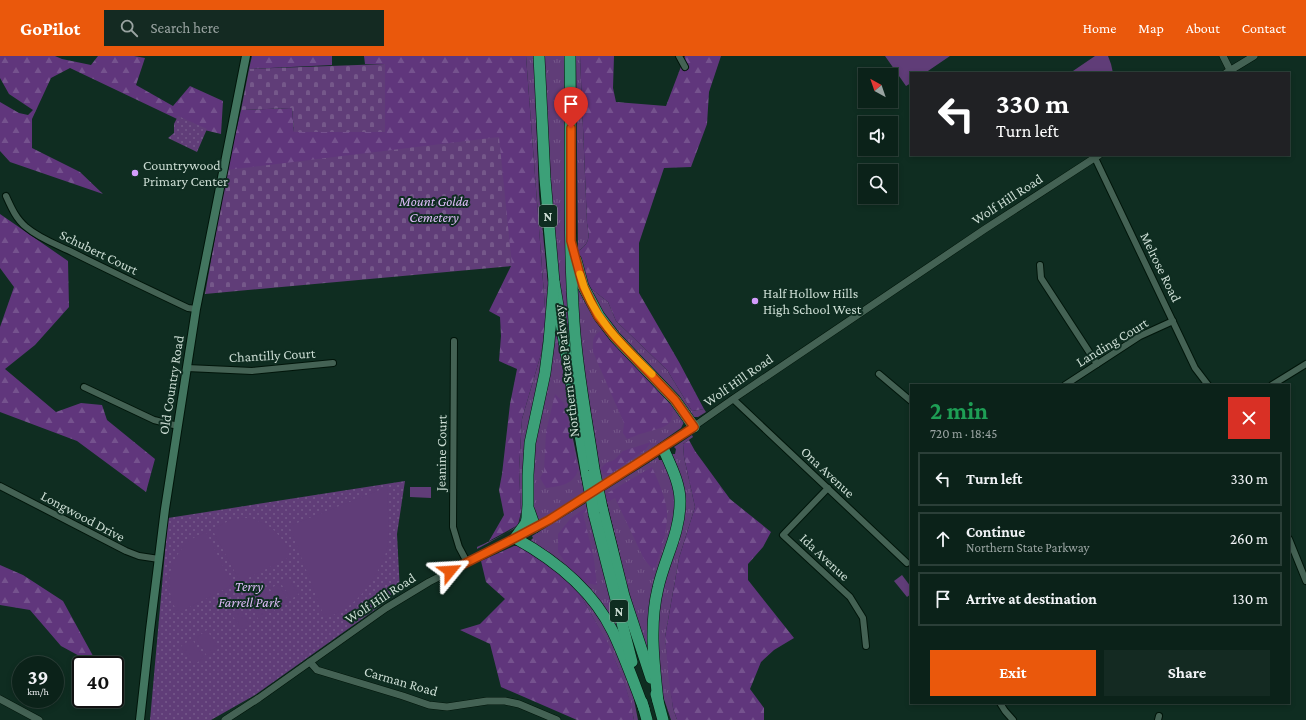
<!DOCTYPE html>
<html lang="en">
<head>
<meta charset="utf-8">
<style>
	:root { --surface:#0b2219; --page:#142a22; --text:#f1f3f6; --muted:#9aa4a2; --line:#2b3f38; --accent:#ea580c }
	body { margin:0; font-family:"Crimson Pro",serif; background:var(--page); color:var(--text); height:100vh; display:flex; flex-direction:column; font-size:15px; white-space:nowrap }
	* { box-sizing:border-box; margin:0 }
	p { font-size:13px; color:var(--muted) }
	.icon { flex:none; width:22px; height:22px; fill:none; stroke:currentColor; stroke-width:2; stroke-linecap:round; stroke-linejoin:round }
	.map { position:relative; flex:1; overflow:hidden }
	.sheet { position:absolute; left:910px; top:328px; width:380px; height:320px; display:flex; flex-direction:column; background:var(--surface); border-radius:0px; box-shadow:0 2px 6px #0003,0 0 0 1px var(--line) }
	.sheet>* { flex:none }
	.banner { position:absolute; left:910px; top:16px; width:380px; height:84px; border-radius:0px; box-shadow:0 2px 6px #0003,0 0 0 1px var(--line); background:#202124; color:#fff; overflow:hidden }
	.needle { width:26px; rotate:320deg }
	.fabs { position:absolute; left:858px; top:12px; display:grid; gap:8px }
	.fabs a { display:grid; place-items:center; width:40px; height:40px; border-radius:0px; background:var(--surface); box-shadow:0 2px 6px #0003,0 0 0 1px var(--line); font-size:20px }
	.speed { position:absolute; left:12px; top:600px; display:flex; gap:8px; font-size:20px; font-weight:700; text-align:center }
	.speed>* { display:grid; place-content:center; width:52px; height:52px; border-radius:50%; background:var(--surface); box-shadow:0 2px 6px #0003,0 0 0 1px var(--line); line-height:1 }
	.speed small { font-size:10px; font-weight:400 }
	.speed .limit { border:2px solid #111; border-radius:6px; background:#fff; color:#111 }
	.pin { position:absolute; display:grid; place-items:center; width:34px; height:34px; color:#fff; margin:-41px -17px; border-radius:50% 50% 50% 0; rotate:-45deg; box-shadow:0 0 4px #0007 }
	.pin .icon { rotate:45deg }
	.me { position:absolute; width:44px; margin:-22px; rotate:63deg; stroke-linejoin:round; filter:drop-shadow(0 0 3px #0008) }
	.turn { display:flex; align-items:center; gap:14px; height:84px; padding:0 20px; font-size:18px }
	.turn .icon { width:52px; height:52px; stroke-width:2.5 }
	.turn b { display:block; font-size:28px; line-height:34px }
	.round { display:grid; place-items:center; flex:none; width:42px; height:42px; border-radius:0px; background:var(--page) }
	.overview { display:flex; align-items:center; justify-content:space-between; height:68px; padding:0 20px }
	h1 { font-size:24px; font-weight:700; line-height:30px; color:#1e9e55 }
	.cta { display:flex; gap:8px; margin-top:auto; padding:8px 20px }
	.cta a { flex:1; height:46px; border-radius:0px; background:var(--accent); color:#fff; font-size:16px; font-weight:700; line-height:46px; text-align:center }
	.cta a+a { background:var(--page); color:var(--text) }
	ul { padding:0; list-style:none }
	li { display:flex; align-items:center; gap:12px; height:54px; margin:0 8px 6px; padding:0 12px; border:2px solid var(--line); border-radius:0px }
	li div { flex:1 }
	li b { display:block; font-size:15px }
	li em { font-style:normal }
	header { display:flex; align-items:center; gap:24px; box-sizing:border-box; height:56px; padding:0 20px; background:var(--accent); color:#fff }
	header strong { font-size:19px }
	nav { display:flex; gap:22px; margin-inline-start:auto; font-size:14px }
	.search { width:280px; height:36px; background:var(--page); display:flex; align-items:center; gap:10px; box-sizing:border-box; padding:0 14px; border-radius:0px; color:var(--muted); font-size:15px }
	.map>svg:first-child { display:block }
</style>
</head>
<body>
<header>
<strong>GoPilot</strong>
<div class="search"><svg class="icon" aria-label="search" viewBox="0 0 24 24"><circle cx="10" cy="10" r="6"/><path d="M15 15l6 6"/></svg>Search here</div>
<nav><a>Home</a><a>Map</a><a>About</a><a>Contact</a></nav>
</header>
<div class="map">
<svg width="1306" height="664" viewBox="0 0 1306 664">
	<defs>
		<pattern id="grass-tufts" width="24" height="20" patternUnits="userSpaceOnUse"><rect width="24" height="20" fill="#603d78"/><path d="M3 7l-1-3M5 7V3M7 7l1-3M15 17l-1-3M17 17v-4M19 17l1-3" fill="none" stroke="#75588a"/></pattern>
		<pattern id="forest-firs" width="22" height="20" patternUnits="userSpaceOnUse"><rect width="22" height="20" fill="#60367c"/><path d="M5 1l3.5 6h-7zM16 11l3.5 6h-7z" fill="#75528e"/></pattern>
		<pattern id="cemetery-stones" width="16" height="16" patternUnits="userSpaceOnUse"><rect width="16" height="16" fill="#603d78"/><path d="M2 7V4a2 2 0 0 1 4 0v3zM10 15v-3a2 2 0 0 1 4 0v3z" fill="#75588a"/></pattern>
		<pattern id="park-dots" width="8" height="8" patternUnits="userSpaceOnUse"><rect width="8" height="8" fill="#603d78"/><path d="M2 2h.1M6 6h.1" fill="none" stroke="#75588a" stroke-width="1.8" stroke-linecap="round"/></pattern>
	</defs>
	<rect width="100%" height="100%" fill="#0f2d21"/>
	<g fill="url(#grass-tufts)">
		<path d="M526,0H534L539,138L549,238L526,457L521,469L477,493V491C485,487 514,475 518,468C521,465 521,460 521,456L519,414L522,363L541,298L546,265Z"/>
		<path d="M542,0H564L568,263L577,335L563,265L554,178Z"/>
		<path d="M576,0H580L587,167C589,180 591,187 578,195Z"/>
		<path d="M577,218L584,239L686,366H684L681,372L602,427L578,274Z"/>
		<path d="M589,231L608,246L616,265L667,314L692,355L704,353L706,356L698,361H693L603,263Z"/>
		<path d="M555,267L574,375L572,378L585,440L539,465L534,461L531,394Z"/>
		<path d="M692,379L693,381L683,388L684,401L695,451L679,502L665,581L673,652L677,664H671L660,631L656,587L660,538L683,465L678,412L672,398H675L676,393L674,391Z"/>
		<path d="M658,401L659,404H663L670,415L677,455L649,604L618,502L620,500L604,435Z"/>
		<path d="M586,447L589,463H591L619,577L604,555L529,484H531L533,482L532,480Z"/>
		<path d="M574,528L610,576L632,633L638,664H634C625,614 599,572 574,528Z"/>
	</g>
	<g fill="url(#forest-firs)">
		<path d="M0,0H55L62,3L91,9L98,0H134L145,2L136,29L173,50L190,30L223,45L221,78L196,72L70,12L51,22L32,63V92L80,116L103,138L10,106L0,95V46L19,57L28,59L33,54L9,38L0,22Z"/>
		<path d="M252,0H332V9L249,13Z"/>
		<path d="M364,0H526L546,265L541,298L522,363L519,414L521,456L518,469L489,485L504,459L499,434L502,418L510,348L517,313L499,305L501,280L500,261L489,255L511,210L227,114L241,54L292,52L294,76L385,8H365Z"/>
		<path d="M580,0H614L613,32L616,46L666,50L685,0H721L709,36L707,68L691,111L664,112L639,187V237L679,306L704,353L692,355L667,314L616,265L608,246L589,231L581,212L578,195C591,187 589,180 587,167Z"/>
		<path d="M0,158L68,205L69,251L35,289L5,313L56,356L81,347L102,349L107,364L155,403L146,436L77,385L0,356V271L14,231L0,212Z"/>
		<path d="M604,273L673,345C675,372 666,370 644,377C638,378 633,381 627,383L623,377L624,367L593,296C593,283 592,279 604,273Z"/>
		<path d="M555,338L564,347L578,414C574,429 559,430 546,432L540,422L544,415L546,376Z"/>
		<path d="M689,384L695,395L730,443L771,476L763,491L748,508V524L794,582L774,594L761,606L750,633L764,652V664H677L673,652L669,626L665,581L679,502L695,451L684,401L683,388Z"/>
		<path d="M651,386L646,393L607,420L603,418L601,412L606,407L614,404L623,395Z"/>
		<path d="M652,411C657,423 663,435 666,449C670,469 661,496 654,515L644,503L615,442L606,447L604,439Z"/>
		<path d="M587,451L588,456L583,457L594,503L597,529L585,527L574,519L558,496V478L571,462Z"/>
		<path d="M514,490H521L574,528L608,587L624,625L631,648L634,664H577L501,631L490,588L460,574L480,568L505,543L486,526L481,505Z"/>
		<path d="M0,509L23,519L63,545L98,609H96L61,590L30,554L0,549Z"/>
	</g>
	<g fill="url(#cemetery-stones)">
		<path d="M385,8V76H294L292,52L241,54L249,13Z"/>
		<path d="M499,81L512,210L205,238L227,114Z"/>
	</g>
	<g fill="url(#park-dots)">
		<path d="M178,60L207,73L197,96L168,82L174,77V68Z"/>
		<path d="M405,425L397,478L400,536L255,639L211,664H150L168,462Z"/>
	</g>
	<g fill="#603d78">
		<path d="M885,0H950L925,17H911V27L906,30Z"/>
		<path d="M1095,0H1108L1111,8L1113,17H1070Z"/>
		<path d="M387,431C387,451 391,477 386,496C382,512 363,540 350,549C342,555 333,559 325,563L290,472L292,469Z"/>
		<path d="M410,431H431V442L410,441Z"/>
		<path d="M248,462C272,468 276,475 290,494L288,502L242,525L238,522L212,473L233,463Z"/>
		<path d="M206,476L231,526L229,531L178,557C175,552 172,546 171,540C165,518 175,496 192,483C196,480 202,478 206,476Z"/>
		<path d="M902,519L911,531V538L907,541L894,525Z"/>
		<path d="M288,521L299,538L291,543L280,526Z"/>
		<path d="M278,528L289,545L281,550L270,533Z"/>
		<path d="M267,535L278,552L270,557L259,540Z"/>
		<path d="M256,541L267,559L259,564L248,546Z"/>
		<path d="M239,552L250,569L242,574L231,557Z"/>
		<path d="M207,574L218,593L207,600L196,582Z"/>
		<path d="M192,583L204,602L193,609L181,590Z"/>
	</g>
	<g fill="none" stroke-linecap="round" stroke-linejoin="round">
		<g stroke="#00150a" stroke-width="8">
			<g id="minor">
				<path d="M679,0L685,11"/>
				<path d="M1095,102L1195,312L1208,329"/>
				<path d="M6,140C11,151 16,163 26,171C40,183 58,189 74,197C112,216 150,234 188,252L196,253"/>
				<path d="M1040,209L1041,222L1097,308"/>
				<path d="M454,285L453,471L459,491L467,506"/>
				<path d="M187,312L252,315L333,307"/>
				<path d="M879,318L911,345"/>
				<path d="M1065,329L1140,280L1173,265"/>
				<path d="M1272,329L1306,308"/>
				<path d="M84,331L154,364L178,370"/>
				<path d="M733,343L907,507"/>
				<path d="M0,430L126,495L139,500L159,503"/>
				<path d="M828,432L783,479L850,541L863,562L866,590"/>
				<path d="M1289,483L1306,525"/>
				<path d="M1000,647L1005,655L1013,664"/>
				<path d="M1158,664L1159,660"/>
			</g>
		</g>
		<g stroke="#00150a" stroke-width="8">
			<g id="tertiary">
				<path d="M1223,0L1230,14"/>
				<path d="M1226,17L1254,0"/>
				<path d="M310,606L317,614L403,640L429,649L447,651L487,645H505L519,648L557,664"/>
				<path d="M0,643L39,664"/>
				<path d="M225,664L259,642L386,552L429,526L515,482L549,464L663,392L733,343L985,173L1099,99"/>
			</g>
		</g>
		<g stroke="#00150a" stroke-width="10">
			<path id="secondary" d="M140,664L150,574L165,453L196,253L246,0"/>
		</g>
		<g stroke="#00150a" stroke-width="12">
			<g id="motorway">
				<path d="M539,0L545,123L554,226L587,420"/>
				<path d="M570,0C571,89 568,178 574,266C577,315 587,365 594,413"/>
				<path d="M576,204L583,230L599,260L615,281L675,344L694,371"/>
				<path d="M554,226L549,286L545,317L530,387L528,419V449L527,462L526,467L515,482C555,504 593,535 613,576C625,601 634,627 644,653"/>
				<path d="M602,452L624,540L651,622"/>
				<path d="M529,454L535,471"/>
				<path d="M594,458L632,606"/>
				<path d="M656,638L663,664"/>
				<path d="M658,645C654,608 649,569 658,532C664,504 680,477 680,447C681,429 670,408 663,392"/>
				<path d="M642,646L647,664"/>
			</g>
		</g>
		<use href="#minor" stroke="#446254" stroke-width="6"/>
		<use href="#tertiary" stroke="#446254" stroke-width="7"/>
		<use href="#secondary" stroke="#42755f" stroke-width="8"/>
		<use href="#motorway" stroke="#3ca078" stroke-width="11"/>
		<g stroke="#00150a" stroke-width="12" stroke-linecap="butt">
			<g id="motorway-bridge">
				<path d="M594,413L602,452"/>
				<path d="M587,420L594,458"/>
			</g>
		</g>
		<use href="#motorway-bridge" stroke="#3ca078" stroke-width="11"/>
	</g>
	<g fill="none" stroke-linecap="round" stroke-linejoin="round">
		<g stroke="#983908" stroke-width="10">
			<path id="route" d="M450,515L515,482L549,464L694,371L675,344L615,281L598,260L583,230L571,185V72"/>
		</g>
		<use href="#route" stroke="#ea580c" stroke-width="7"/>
		<path stroke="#f59e0b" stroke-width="7" d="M580,218C591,260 622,289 652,318"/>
	</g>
	<g fill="#d39cfc" stroke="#0f2d21" stroke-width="1.5">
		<circle cx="135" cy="117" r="4"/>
		<circle cx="755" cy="245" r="4"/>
	</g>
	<g text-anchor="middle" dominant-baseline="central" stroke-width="4" stroke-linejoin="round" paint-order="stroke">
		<g fill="#0f2d21" stroke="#93a89e" stroke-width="1">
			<rect x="539" y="149" width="18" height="22" rx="3"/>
			<rect x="610" y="544" width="18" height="22" rx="3"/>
		</g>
		<g font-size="13" font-weight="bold" fill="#cbdcd3">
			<text x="548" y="160">N</text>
			<text x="619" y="555">N</text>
		</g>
		<g font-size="14" fill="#cbdcd3" stroke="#0f2d21" text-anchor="start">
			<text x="143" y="109">Countrywood<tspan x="143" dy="16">Primary Center</tspan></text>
			<text x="763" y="237">Half Hollow Hills<tspan x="763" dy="16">High School West</tspan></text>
		</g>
		<g font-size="14" fill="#cbdcd3" stroke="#0f2d21">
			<text transform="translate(1007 143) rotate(-33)">Wolf Hill Road</text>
			<text transform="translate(99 196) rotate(26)">Schubert Court</text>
			<text transform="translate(1161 211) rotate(64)">Melrose Road</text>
			<text transform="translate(1112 286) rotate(-31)">Landing Court</text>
			<text transform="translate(272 299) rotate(-3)">Chantilly Court</text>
			<text transform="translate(566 315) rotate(-97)">Northern State Parkway</text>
			<text transform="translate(738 324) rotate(-35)">Wolf Hill Road</text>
			<text transform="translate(171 329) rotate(-81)">Old Country Road</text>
			<text transform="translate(441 397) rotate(-89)">Jeanine Court</text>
			<text transform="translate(828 416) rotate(43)">Ona Avenue</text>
			<text transform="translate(83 460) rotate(28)">Longwood Drive</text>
			<text transform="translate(825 501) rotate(43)">Ida Avenue</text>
			<text transform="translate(380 542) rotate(-33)">Wolf Hill Road</text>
			<text transform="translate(401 625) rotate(16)">Carman Road</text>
		</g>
		<g font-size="14" font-style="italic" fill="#dfbdf9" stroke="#0f2d21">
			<text x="434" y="145">Mount Golda<tspan x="434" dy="16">Cemetery</tspan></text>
			<text x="249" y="530">Terry<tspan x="249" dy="16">Farrell Park</tspan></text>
		</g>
	</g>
</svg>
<div class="fabs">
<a><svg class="needle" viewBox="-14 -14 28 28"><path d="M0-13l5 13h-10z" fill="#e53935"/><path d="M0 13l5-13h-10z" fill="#9aa4a2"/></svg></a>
<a><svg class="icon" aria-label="sound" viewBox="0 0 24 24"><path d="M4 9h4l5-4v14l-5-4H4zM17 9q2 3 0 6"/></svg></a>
<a><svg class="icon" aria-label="search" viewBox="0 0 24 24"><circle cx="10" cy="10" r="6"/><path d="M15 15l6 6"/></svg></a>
</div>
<div class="speed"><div>39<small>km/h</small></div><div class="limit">40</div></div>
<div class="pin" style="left:571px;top:72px;background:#d93025"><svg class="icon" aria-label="arrive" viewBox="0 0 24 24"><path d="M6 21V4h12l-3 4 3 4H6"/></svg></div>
<svg class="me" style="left:450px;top:515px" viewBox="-20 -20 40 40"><path d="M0-17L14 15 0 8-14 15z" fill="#ea580c" stroke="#fff" stroke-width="4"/></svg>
<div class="banner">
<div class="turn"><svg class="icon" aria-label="left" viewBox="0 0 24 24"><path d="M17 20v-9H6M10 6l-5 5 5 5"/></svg><div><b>330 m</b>Turn left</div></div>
</div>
<section class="sheet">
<div class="overview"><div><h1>2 min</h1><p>720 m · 18:45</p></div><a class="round" style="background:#d93025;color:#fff"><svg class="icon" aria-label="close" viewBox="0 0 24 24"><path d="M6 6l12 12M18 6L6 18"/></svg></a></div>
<ul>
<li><svg class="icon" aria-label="left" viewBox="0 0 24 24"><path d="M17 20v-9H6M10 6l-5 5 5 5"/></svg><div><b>Turn left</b></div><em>330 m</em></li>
<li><svg class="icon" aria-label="ahead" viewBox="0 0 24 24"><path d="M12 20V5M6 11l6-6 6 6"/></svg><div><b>Continue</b><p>Northern State Parkway</p></div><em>260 m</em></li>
<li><svg class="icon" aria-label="arrive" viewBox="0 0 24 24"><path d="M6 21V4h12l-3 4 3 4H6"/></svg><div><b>Arrive at destination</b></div><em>130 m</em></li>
</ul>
<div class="cta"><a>Exit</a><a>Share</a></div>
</section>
</div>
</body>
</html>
